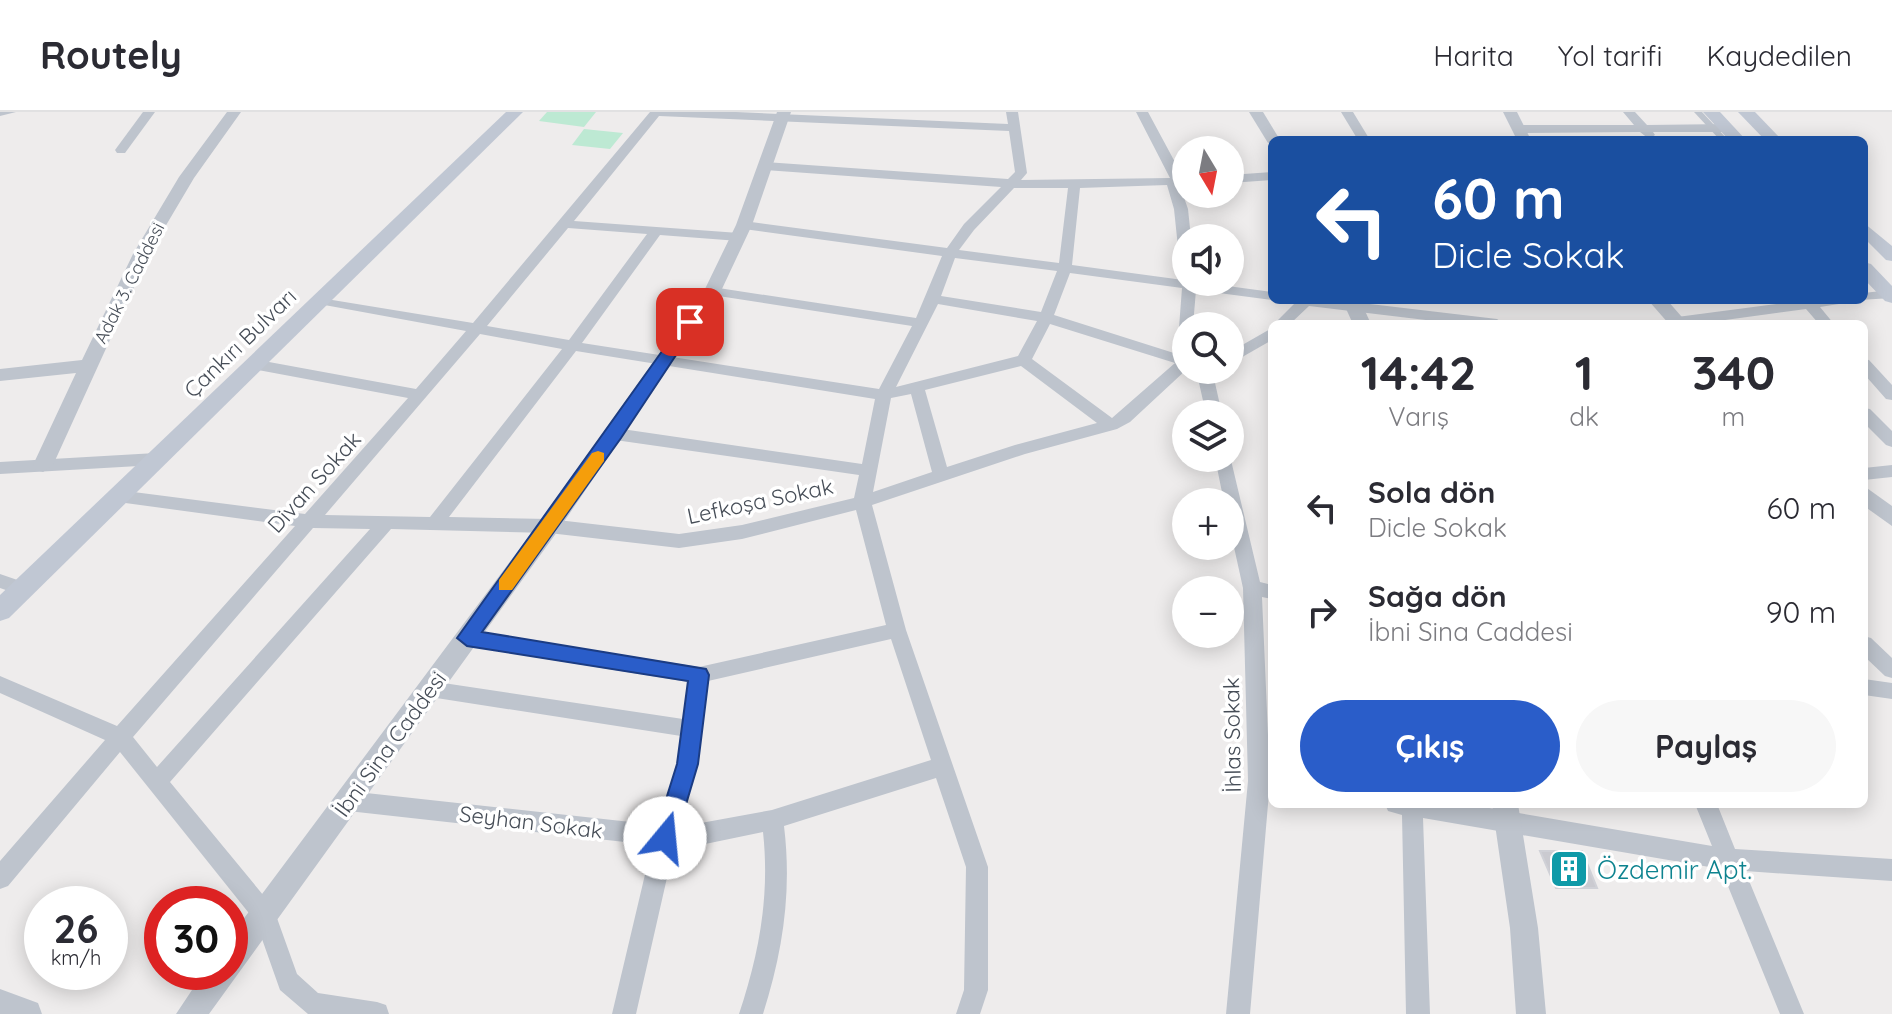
<!DOCTYPE html>
<html lang="tr">
<head>
<meta charset="utf-8">
<style>
	:root { --surface:#fff; --page:#f7f7f7; --text:#2b2b33; --muted:#7c7c81; --line:#e1e1e2; --accent:#2a5dc9 }
	body { margin:0; font-family:Quicksand,sans-serif; background:var(--page); color:var(--text); height:100vh; display:flex; flex-direction:column; font-size:30px; white-space:nowrap }
	* { box-sizing:border-box; margin:0 }
	p { font-size:26px; color:var(--muted) }
	.icon { flex:none; width:44px; height:44px; fill:none; stroke:currentColor; stroke-width:2; stroke-linecap:round; stroke-linejoin:round }
	.map { position:relative; flex:1; overflow:hidden }
	.drawer { position:absolute; left:1268px; top:208px; width:600px; height:488px; display:flex; flex-direction:column; background:var(--surface); border-radius:12px; box-shadow:0 4px 20px #0003 }
	.drawer>* { flex:none }
	.banner { position:absolute; left:1268px; top:24px; width:600px; height:168px; border-radius:12px; box-shadow:0 4px 20px #0003; background:#1a4fa0; color:#fff; overflow:hidden }
	.needle { width:52px; rotate:170deg }
	.buttons { position:absolute; left:1172px; top:24px; display:grid; gap:16px }
	.buttons a { display:grid; place-items:center; width:72px; height:72px; border-radius:50%; background:var(--surface); box-shadow:0 4px 20px #0003; font-size:40px }
	.speed { position:absolute; left:24px; top:774px; display:flex; gap:16px; font-size:40px; font-weight:700; text-align:center }
	.speed>* { display:grid; place-content:center; width:104px; height:104px; border-radius:50%; background:var(--surface); box-shadow:0 4px 20px #0003; line-height:1 }
	.speed small { font-size:20px; font-weight:400 }
	.speed .limit { border:12px solid #d22; background:#fff; color:#111 }
	.pin { position:absolute; display:grid; place-items:center; width:68px; height:68px; color:#fff; margin:-34px; border-radius:16px; box-shadow:0 4px 12px #0006 }
	.me { position:absolute; width:88px; margin:-44px; rotate:17deg; stroke-linejoin:round; filter:drop-shadow(0 0 6px #0008) }
	.turn { display:flex; align-items:center; gap:28px; height:168px; padding:0 32px; font-size:36px }
	.turn .icon { width:104px; height:104px; stroke-width:2.5 }
	.turn b { display:block; font-size:56px; line-height:68px }
	.eta { display:flex; justify-content:space-evenly; align-items:center; height:136px; text-align:center }
	.eta b { font-size:48px; font-weight:700; line-height:56px }
	.action { display:flex; gap:16px; margin-top:auto; padding:16px 32px }
	.action a { flex:1; height:92px; border-radius:48px; background:var(--accent); color:#fff; font-size:32px; font-weight:700; line-height:92px; text-align:center }
	.action a+a { background:var(--page); color:var(--text) }
	ul { padding:0; list-style:none }
	li { display:flex; align-items:center; gap:24px; height:104px; padding:0 32px }
	li div { flex:1 }
	li b { display:block; font-size:30px }
	li em { font-style:normal }
	header { display:flex; align-items:center; gap:48px; box-sizing:border-box; height:112px; padding:0 40px; background:var(--surface); border-bottom:2px solid var(--line) }
	header strong { font-size:38px }
	nav { display:flex; gap:44px; margin-inline-start:auto; font-size:28px }
	.map>svg:first-child { display:block }
</style>
</head>
<body>
<header>
<strong>Routely</strong>
<nav><a>Harita</a><a>Yol tarifi</a><a>Kaydedilen</a></nav>
</header>
<div class="map">
<svg width="1892" height="902" viewBox="0 0 1892 902">
	<rect width="100%" height="100%" fill="#eeecec"/>
	<g fill="#bde9d3">
		<path d="M547,0H596L584,15L539,9Z"/>
		<path d="M584,17L623,21L610,37L572,33Z"/>
	</g>
	<path fill="#cacad0" stroke="#d0d1d7" stroke-width="2" d="M1540,739H1582L1597,776H1556Z"/>
	<g fill="none" stroke-linecap="round" stroke-linejoin="round">
		<path fill="#bec4cd" fill-rule="evenodd" d="M1694,0H1702L1728,28H1720Z"/>
		<g fill="#bec4cd" fill-rule="evenodd">
			<path d="M0,0H16L0,4Z"/>
			<path d="M143,0H155L125,41H117L115,38Z"/>
			<path d="M650,0H736L1008,12L1006,0H1018L1027,61L1021,68L1170,66L1136,0H1148L1183,65H1186V73L1180,74L1188,97L1191,126H1186V149L1179,145L1174,97L1167,73L1080,76L1072,153L1272,180V188L1196,178L1193,214H1186V258L1130,310L1117,317L1025,342L872,393L906,518L988,755V878L980,902H956L964,878L966,755L936,666L784,714C792,780 783,839 763,902H739C759,842 770,784 763,720L686,736L674,735L636,902H612L652,733L348,699L340,696L337,689L340,682L348,679L658,713L678,652L681,624L430,585L423,583L420,577L423,571L430,569L683,607L688,570L467,534L460,532L457,526L460,520L467,518L699,555L886,513L856,398L742,427L679,436L549,421L391,417L170,670L273,795L297,862L318,881L377,890L386,893L389,902H308L280,878L256,810L120,640L8,774L0,777V749L105,628L0,581V564L117,614L295,414L118,390L112,388L109,384L112,380L118,378L305,402L408,286L253,257L248,256V248L253,247L416,277L466,219L319,192L312,188L314,185L473,211ZM659,4L1009,19L1015,60L1008,67L765,50L759,54L765,58L1001,75L964,112L947,136L744,109L737,113L744,117L942,144L916,206L712,175L705,179L712,183L912,214L879,277L582,231L660,123L739,129L746,125L739,121L574,109ZM1014,76H1068L1059,151L959,138L974,118ZM568,116L647,122L569,228L487,214ZM955,146L1057,159L1041,200L941,184ZM1070,161L1182,176L1177,242L1054,203ZM938,192L1037,209L1018,244L896,275ZM1050,212L1175,251L1112,306L1032,247ZM480,222L562,237L430,405L325,403ZM576,239L875,287L862,352L615,316L607,322L615,328L859,363L854,386L742,413L679,422L549,407L449,405ZM1021,254L1097,311L1015,333L947,355L925,278ZM911,282L932,360L873,380L891,286ZM313,416L370,417L157,655L133,625ZM891,527L931,648L772,698L679,715L698,652L708,569Z"/>
			<path d="M1341,0H1353L1370,28H1358Z"/>
			<path d="M1623,0H1635L1647,13L1727,12L1733,16L1727,20H1653L1655,23L1649,27L1640,20L1518,21L1512,17L1518,13H1634Z"/>
			<path d="M1272,60V68L1230,71V63Z"/>
			<path d="M1889,178H1892V186L1859,188H1864V181Z"/>
			<path d="M1293,188H1336L1497,207L1504,212H1459L1309,194L1290,212H1274L1295,191Z"/>
			<path d="M1807,188H1847L1845,191L1820,195L1834,212H1819L1806,197L1696,212L1670,210L1677,205Z"/>
			<path d="M1272,216V228L1230,252V240Z"/>
			<path d="M1864,247L1869,248L1892,273V288L1886,287L1864,262Z"/>
			<path d="M1200,258H1209L1213,262L1222,302H1206L1197,262Z"/>
			<path d="M1864,296L1870,297L1892,319V335L1886,333L1864,311Z"/>
			<path d="M156,341L164,347L156,353L0,362V350Z"/>
			<path d="M1230,344L1260,470L1272,473V487L1262,485L1270,669L1250,902H1226L1248,669L1243,476L1230,417V390H1224L1215,346Z"/>
			<path d="M1892,353V365L1864,368V356Z"/>
			<path d="M0,462L29,472L32,477L29,482L23,484L0,476Z"/>
			<path d="M1864,524L1871,526L1892,546V566L1885,564L1864,544Z"/>
			<path d="M1864,567L1892,571V587L1864,583Z"/>
			<path d="M1385,692H1466L1712,734L1695,692H1717L1735,737L1892,747V769L1745,759L1804,902H1780L1721,757L1423,706L1430,902H1406L1402,703L1388,699Z"/>
		</g>
		<g fill="#bec4cd" fill-rule="evenodd">
			<path d="M227,0H241L194,66L149,142L53,353L43,360L36,358L33,353L76,261L0,269V257L82,248L133,142L179,65Z"/>
			<path d="M777,0H791L752,113L721,179L557,420L209,902H176L204,860H230V825L541,408L704,179L736,113Z"/>
			<path d="M1249,0H1263L1280,28L1268,31Z"/>
			<path d="M1503,0H1517L1531,28H1517Z"/>
			<path d="M1342,188H1360L1371,212H1353Z"/>
			<path d="M1648,188H1667L1688,212H1669Z"/>
			<path d="M1864,374L1892,394V414L1864,394Z"/>
			<path d="M1492,692H1518L1538,816L1546,902H1516L1510,816Z"/>
			<path d="M0,877L38,891L42,902H0Z"/>
		</g>
		<g fill="#c0c7d3" fill-rule="evenodd">
			<path d="M506,0H523L9,506L0,509V483Z"/>
			<path d="M1703,0H1720L1746,28H1729Z"/>
			<path d="M1738,0H1755L1782,28H1765Z"/>
			<path d="M1864,111L1892,134V149L1886,148L1864,126Z"/>
			<path d="M1864,150L1871,152L1892,174V191L1885,189L1864,167Z"/>
		</g>
	</g>
	<path fill="#2a5dc9" stroke="#1b3c83" stroke-width="2" d="M685,207L698,210L621,326L482,520L706,557L709,563L698,652L676,726L673,734L665,737L658,734L654,726L677,652L688,569L467,534L457,526Z"/>
	<path fill="#f59e0b" d="M598,339L604,341V349L512,478H499V468L592,341Z"/>
	<defs>
		<g id="building-square" transform="scale(2)"><rect x="-9" y="-9" width="18" height="18" rx="4" fill="#0f9aa8" stroke="#fff"/><path d="M-4-6H4V6H1V3H-1V6H-4ZM-2.5-4.3h1.7v1.8h-1.7ZM.8-4.3h1.7v1.8H.8ZM-2.5-1h1.7V.8h-1.7ZM.8-1h1.7V.8H.8Z" fill="#fff"/></g>
	</defs>
	<g fill-rule="evenodd">
		<use href="#building-square" x="1569" y="757"/>
	</g>
	<g text-anchor="middle" dominant-baseline="central" stroke-width="7" stroke-linejoin="round" paint-order="stroke">
		<g font-size="18" fill="#464d57" stroke="#fff">
			<text transform="translate(129 171) rotate(-63)">Adak 3. Caddesi</text>
		</g>
		<g font-size="22" fill="#464d57" stroke="#fff">
			<text transform="translate(240 231) rotate(-44)">Çankırı Bulvarı</text>
			<text transform="translate(314 370) rotate(-48)">Divan Sokak</text>
			<text transform="translate(760 389) rotate(-12)">Lefkoşa Sokak</text>
			<text transform="translate(1232 623) rotate(-91)">İhlas Sokak</text>
			<text transform="translate(390 632) rotate(-54)">İbni Sina Caddesi</text>
			<text transform="translate(531 710) rotate(7)">Seyhan Sokak</text>
		</g>
		<g font-size="26" fill="#0d838f" stroke="#fff" text-anchor="start">
			<text x="1597" y="757">Özdemir Apt.</text>
		</g>
	</g>
</svg>
<div class="buttons">
<a><svg class="needle" viewBox="-14 -14 28 28"><path d="M0-13l5 13h-10z" fill="#e53935"/><path d="M0 13l5-13h-10z" fill="#7c7c81"/></svg></a>
<a><svg class="icon" aria-label="sound" viewBox="0 0 24 24"><path d="M4 9h4l5-4v14l-5-4H4zM17 9q2 3 0 6"/></svg></a>
<a><svg class="icon" aria-label="search" viewBox="0 0 24 24"><circle cx="10" cy="10" r="6"/><path d="M15 15l6 6"/></svg></a>
<a><svg class="icon" aria-label="layers" viewBox="0 0 24 24"><path d="M12 4l9 5-9 5-9-5zM3 14l9 5 9-5"/></svg></a>
<a>+</a>
<a>−</a>
</div>
<div class="speed"><div>26<small>km/h</small></div><div class="limit">30</div></div>
<div class="pin" style="left:690px;top:210px;background:#d93025"><svg class="icon" aria-label="arrive" viewBox="0 0 24 24"><path d="M6 21V4h12l-3 4 3 4H6"/></svg></div>
<svg class="me" style="left:665px;top:726px" viewBox="-20 -20 40 40"><circle r="19" fill="#fff"/><path d="M0-13L10 11 0 6-10 11z" fill="#2a5dc9"/></svg>
<div class="banner">
<div class="turn"><svg class="icon" aria-label="left" viewBox="0 0 24 24"><path d="M17 20v-9H6M10 6l-5 5 5 5"/></svg><div><b>60 m</b>Dicle Sokak</div></div>
</div>
<section class="drawer">
<div class="eta">
<div><b>14:42</b><p>Varış</p></div>
<div><b>1</b><p>dk</p></div>
<div><b>340</b><p>m</p></div>
</div>
<ul>
<li><svg class="icon" aria-label="left" viewBox="0 0 24 24"><path d="M17 20v-9H6M10 6l-5 5 5 5"/></svg><div><b>Sola dön</b><p>Dicle Sokak</p></div><em>60 m</em></li>
<li><svg class="icon" aria-label="right" viewBox="0 0 24 24"><path d="M7 20v-9h11M14 6l5 5-5 5"/></svg><div><b>Sağa dön</b><p>İbni Sina Caddesi</p></div><em>90 m</em></li>
</ul>
<div class="action"><a>Çıkış</a><a>Paylaş</a></div>
</section>
</div>
</body>
</html>
